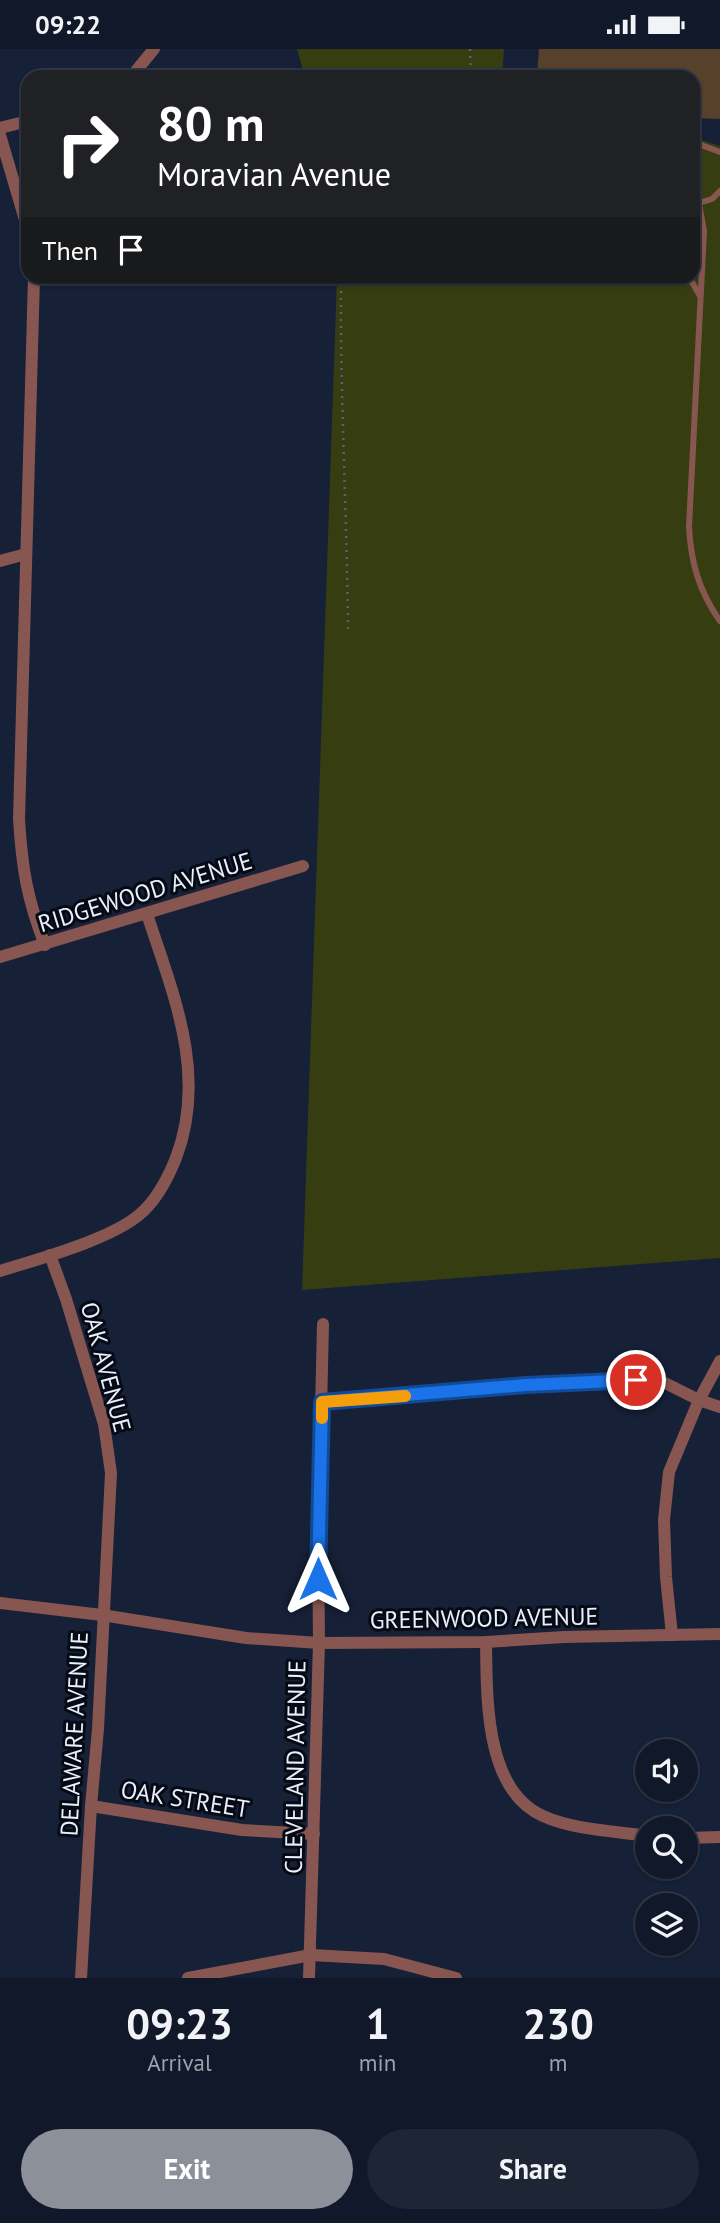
<!DOCTYPE html>
<html lang="en">
<head>
<meta charset="utf-8">
<style>
	:root { --surface:#101829; --page:#1e2535; --text:#f1f3f6; --muted:#9ca0a8; --line:#303746; --accent:#8c9099 }
	body { margin:0; font-family:"PT Sans",sans-serif; background:var(--page); color:var(--text); height:100vh; display:flex; flex-direction:column; font-size:26px; white-space:nowrap }
	* { box-sizing:border-box; margin:0 }
	p { font-size:23px; color:var(--muted) }
	.icon { flex:none; width:38px; height:38px; fill:none; stroke:currentColor; stroke-width:2; stroke-linecap:round; stroke-linejoin:round }
	.map { position:relative; height:1929px; overflow:hidden }
	.details { display:flex; flex-direction:column; background:var(--surface); flex:1 }
	.details>* { flex:none }
	.guide { position:absolute; left:21px; top:21px; width:679px; height:214px; border-radius:21px; box-shadow:0 2px 5px #0004,0 0 0 2px var(--line); background:#202124; color:#fff; overflow:hidden }
	.controls { position:absolute; left:635px; top:1690px; display:grid; gap:14px }
	.controls a { display:grid; place-items:center; width:63px; height:63px; border-radius:50%; background:var(--surface); box-shadow:0 2px 5px #0004,0 0 0 2px var(--line); font-size:35px }
	.pin { position:absolute; display:grid; place-items:center; width:60px; height:60px; color:#fff; margin:-30px; border:4px solid #fff; border-radius:50%; box-shadow:0 2px 7px #0007 }
	.me { position:absolute; width:77px; margin:-38px; rotate:0deg; stroke-linejoin:round; filter:drop-shadow(0 0 5px #0008) }
	.turn { display:flex; align-items:center; gap:24px; height:147px; padding:0 21px; font-size:32px }
	.turn .icon { width:91px; height:91px; stroke-width:2.5 }
	.turn b { display:block; font-size:49px; line-height:60px }
	.then { display:flex; align-items:center; height:66px; padding:0 21px; background:#0003; gap:14px; font-size:26px }
	.eta { display:flex; justify-content:space-evenly; align-items:center; height:119px; text-align:center }
	.eta b { font-size:42px; font-weight:600; line-height:49px }
	.action { display:flex; gap:14px; margin-top:auto; padding:14px 21px }
	.action a { flex:1; height:80px; border-radius:42px; background:var(--accent); color:#fff; font-size:28px; font-weight:600; line-height:80px; text-align:center }
	.action a+a { background:var(--page); color:var(--text) }
	.status { display:flex; justify-content:space-between; align-items:center; height:49px; padding:0 35px; background:var(--surface); direction:ltr }
	.status svg { height:19px; fill:currentColor }
	.map>svg:first-child { display:block }
</style>
</head>
<body>
<div class="status"><b>09:22</b><svg viewBox="0 0 49 12"><path d="M0 12V9h3v3zM5 12V6h3v6zM10 12V3h3v9zM15 12V0h3v12zM26 1h20v11H26zM47 4h2v5h-2z"/></svg></div>
<div class="map">
<svg width="720" height="1929" viewBox="0 0 720 1929">
	<rect width="100%" height="100%" fill="#162037"/>
	<g fill="#363e11">
		<path d="M297,0H504L502,28H305Z"/>
		<path d="M693,88L720,97V1209L302,1241L337,228H693Z"/>
	</g>
	<path fill="#57412a" d="M539,0H720V70L693,69V28H537Z"/>
	<g fill="none" stroke-linecap="round" stroke-linejoin="round">
		<g stroke="#576074" stroke-width="2.5" stroke-dasharray="2 5" stroke-linecap="butt">
			<path d="M470,0L471,28"/>
			<path d="M341,228C340,346 347,464 348,582"/>
		</g>
		<g stroke="#885651" stroke-width="6">
			<path d="M693,93L720,103"/>
			<path d="M693,108L699,154L693,156"/>
			<path d="M720,142L712,150L699,154L704,182L689,478C691,514 699,542 720,572"/>
			<path d="M689,228L700,247"/>
		</g>
		<g stroke="#885651" stroke-width="12">
			<path d="M131,28L154,0"/>
			<path d="M0,79L28,72"/>
			<path d="M0,86L28,181"/>
			<path d="M34,228L19,770C22,819 27,850 45,896"/>
			<path d="M0,512L26,505"/>
			<path d="M0,908L303,817"/>
			<path d="M50,1206L66,1250L104,1375L111,1424L98,1680L91,1757L81,1929"/>
			<path d="M0,1222C38,1210 109,1191 139,1166C156,1152 168,1129 176,1109C208,1025 173,945 147,865"/>
			<path d="M322,1353L526,1336L636,1331L665,1334L699,1351L720,1358"/>
			<path d="M0,1554L102,1566L246,1589L319,1594L486,1593L564,1588L720,1585"/>
			<path d="M672,1586L666,1528L664,1471L669,1423L699,1351L720,1312"/>
			<path d="M486,1593C487,1647 484,1741 543,1767C574,1781 614,1782 648,1787"/>
			<path d="M91,1757L242,1781L314,1785"/>
			<path d="M686,1789L720,1788"/>
			<path d="M188,1929L311,1906L384,1910L456,1929"/>
			<path d="M309,1929L319,1594L318,1491L323,1275"/>
		</g>
	</g>
	<g fill="none" stroke-linecap="round" stroke-linejoin="round">
		<g stroke="#114b97" stroke-width="18">
			<path id="route" d="M318,1530L322,1353L526,1336L636,1331"/>
		</g>
		<use href="#route" stroke="#1a73e8" stroke-width="12"/>
		<path stroke="#f59e0b" stroke-width="12" d="M322,1369V1353L405,1347"/>
	</g>
	<g text-anchor="middle" dominant-baseline="central" stroke-width="6" stroke-linejoin="round" paint-order="stroke">
		<g font-size="24" fill="#e9effc" stroke="#060a14">
			<text transform="translate(145 843) rotate(-17)">RIDGEWOOD AVENUE</text>
			<text transform="translate(106 1318) rotate(75)">OAK AVENUE</text>
			<text transform="translate(484 1569) rotate(-1)">GREENWOOD AVENUE</text>
			<text transform="translate(74 1685) rotate(-87)">DELAWARE AVENUE</text>
			<text transform="translate(295 1718) rotate(-89)">CLEVELAND AVENUE</text>
			<text transform="translate(185 1750) rotate(9)">OAK STREET</text>
		</g>
	</g>
</svg>
<div class="controls">
<a><svg class="icon" aria-label="sound" viewBox="0 0 24 24"><path d="M4 9h4l5-4v14l-5-4H4zM17 9q2 3 0 6"/></svg></a>
<a><svg class="icon" aria-label="search" viewBox="0 0 24 24"><circle cx="10" cy="10" r="6"/><path d="M15 15l6 6"/></svg></a>
<a><svg class="icon" aria-label="layers" viewBox="0 0 24 24"><path d="M12 4l9 5-9 5-9-5zM3 14l9 5 9-5"/></svg></a>
</div>
<div class="pin" style="left:636px;top:1331px;background:#d93025"><svg class="icon" aria-label="arrive" viewBox="0 0 24 24"><path d="M6 21V4h12l-3 4 3 4H6"/></svg></div>
<svg class="me" style="left:318px;top:1530px" viewBox="-20 -20 40 40"><path d="M0-17L14 15 0 8-14 15z" fill="#1a73e8" stroke="#fff" stroke-width="4"/></svg>
<div class="guide">
<div class="turn"><svg class="icon" aria-label="right" viewBox="0 0 24 24"><path d="M7 20v-9h11M14 6l5 5-5 5"/></svg><div><b>80 m</b>Moravian Avenue</div></div>
<div class="then">Then<svg class="icon" aria-label="arrive" viewBox="0 0 24 24"><path d="M6 21V4h12l-3 4 3 4H6"/></svg></div>
</div>
</div>
<section class="details">
<div class="eta">
<div><b>09:23</b><p>Arrival</p></div>
<div><b>1</b><p>min</p></div>
<div><b>230</b><p>m</p></div>
</div>
<div class="action"><a>Exit</a><a>Share</a></div>
</section>
</body>
</html>
